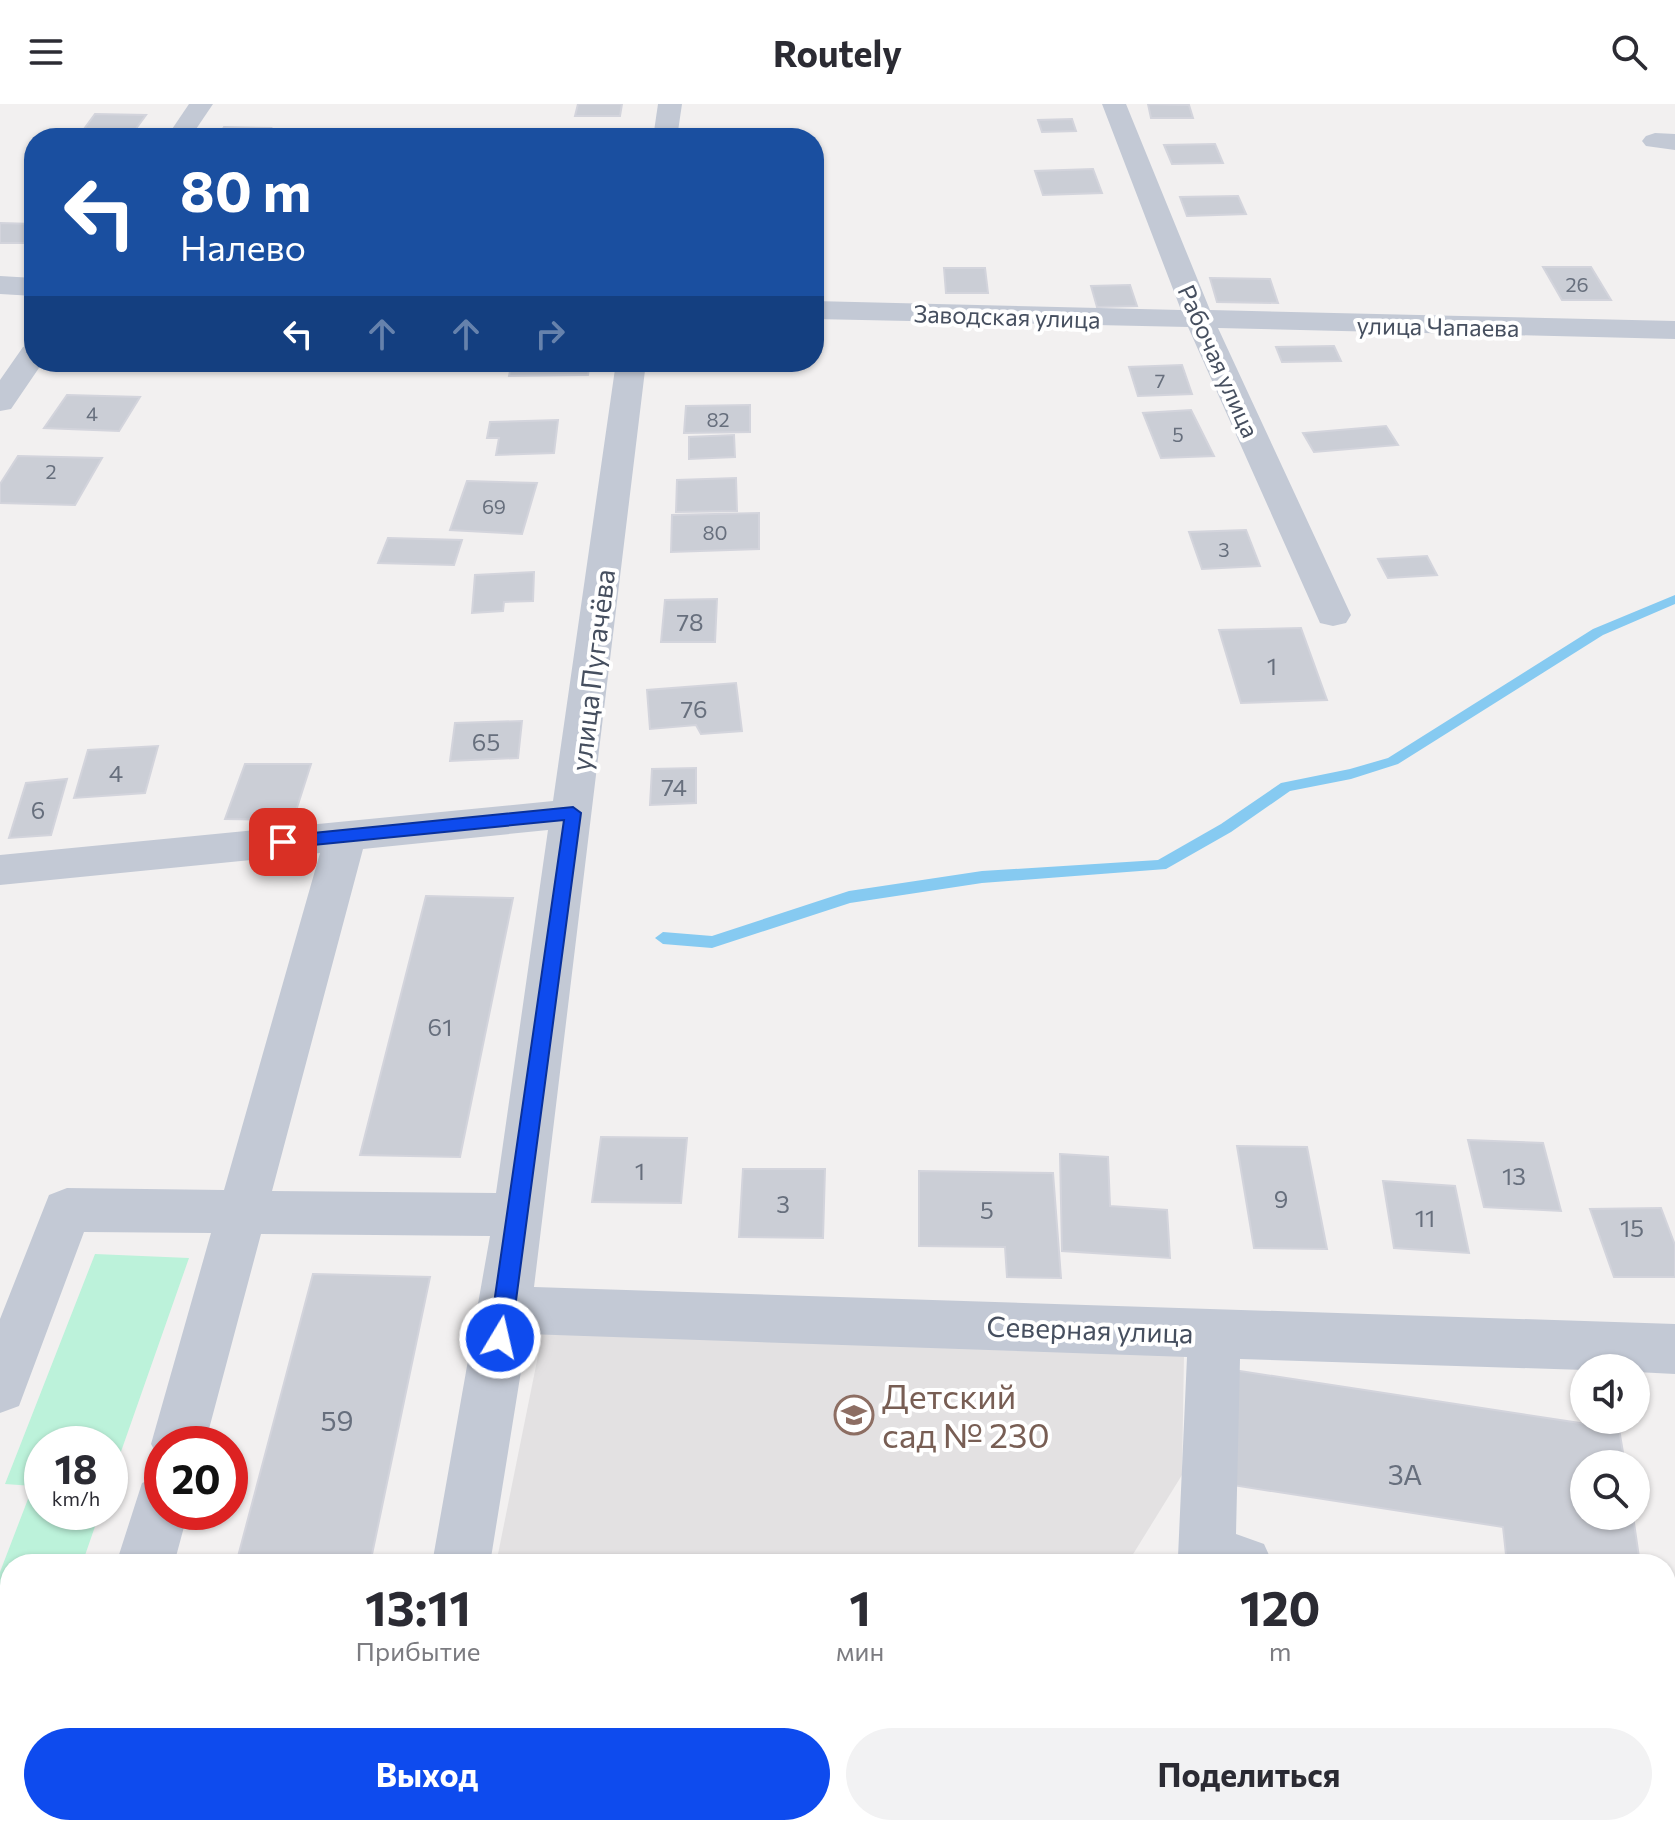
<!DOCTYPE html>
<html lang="ru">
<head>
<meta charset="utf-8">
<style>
	:root { --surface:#fff; --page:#f2f2f3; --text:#2b2b33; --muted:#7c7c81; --accent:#0e4bee }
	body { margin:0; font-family:Commissioner,sans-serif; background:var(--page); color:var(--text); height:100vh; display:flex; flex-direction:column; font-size:30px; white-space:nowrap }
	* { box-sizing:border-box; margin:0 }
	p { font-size:26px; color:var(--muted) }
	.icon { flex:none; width:44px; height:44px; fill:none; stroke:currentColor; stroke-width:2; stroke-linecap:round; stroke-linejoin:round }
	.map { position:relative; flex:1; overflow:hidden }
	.details { position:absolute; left:0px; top:1450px; width:1676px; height:282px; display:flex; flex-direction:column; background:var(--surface); border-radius:32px 32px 0 0; box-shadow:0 2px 6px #0004 }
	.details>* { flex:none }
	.top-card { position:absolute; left:24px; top:24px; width:800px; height:244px; border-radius:32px; box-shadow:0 2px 6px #0004; background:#1a4fa0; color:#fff; overflow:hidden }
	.tools { position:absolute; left:1570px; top:1250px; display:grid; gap:16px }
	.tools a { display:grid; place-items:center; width:80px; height:80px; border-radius:50%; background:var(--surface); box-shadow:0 2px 6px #0004; font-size:40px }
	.speed { position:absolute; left:24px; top:1322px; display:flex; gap:16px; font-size:40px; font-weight:700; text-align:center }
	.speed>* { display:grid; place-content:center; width:104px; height:104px; border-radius:50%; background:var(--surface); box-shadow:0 2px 6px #0004; line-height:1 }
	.speed small { font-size:20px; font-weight:400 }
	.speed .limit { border:12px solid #d22; background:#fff; color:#111 }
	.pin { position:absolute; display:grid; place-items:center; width:68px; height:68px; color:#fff; margin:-34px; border-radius:16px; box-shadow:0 4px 12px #0006 }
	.me { position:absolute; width:88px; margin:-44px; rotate:9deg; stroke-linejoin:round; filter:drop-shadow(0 0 6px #0008) }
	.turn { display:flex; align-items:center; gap:28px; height:168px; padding:0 24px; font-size:36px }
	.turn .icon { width:104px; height:104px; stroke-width:2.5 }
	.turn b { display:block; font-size:56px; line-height:68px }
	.lanes { display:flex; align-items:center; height:76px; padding:0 24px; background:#0003; justify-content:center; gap:40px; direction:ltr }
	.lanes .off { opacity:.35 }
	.eta { display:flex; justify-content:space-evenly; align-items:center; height:136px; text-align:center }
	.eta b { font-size:48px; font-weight:700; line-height:56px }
	.cta { display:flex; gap:16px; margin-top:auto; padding:16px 24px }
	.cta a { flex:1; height:92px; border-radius:48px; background:var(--accent); color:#fff; font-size:32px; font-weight:700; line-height:92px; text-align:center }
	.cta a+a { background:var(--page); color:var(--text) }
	header { display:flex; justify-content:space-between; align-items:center; height:104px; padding:0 24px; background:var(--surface); font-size:36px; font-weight:700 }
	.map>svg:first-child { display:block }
</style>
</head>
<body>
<header><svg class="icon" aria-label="menu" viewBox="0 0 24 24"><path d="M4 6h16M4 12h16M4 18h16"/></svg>Routely<svg class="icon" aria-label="search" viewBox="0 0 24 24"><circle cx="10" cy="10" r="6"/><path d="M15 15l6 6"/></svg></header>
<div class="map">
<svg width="1675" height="1731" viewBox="0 0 1675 1731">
	<rect width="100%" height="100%" fill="#f2f0f0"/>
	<g fill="#e3e1e2">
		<path d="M543,1227L1184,1250L1182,1371L1127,1460H496Z"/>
		<path d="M628,1722H970L969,1731H626Z"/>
	</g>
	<g fill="#bcf2da">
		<path d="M95,1150L189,1154L110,1379V1340H42V1408H100L82,1460H10V1522H0V1468L33,1382L5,1380Z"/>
		<path d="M1186,1722H1352V1731H1184Z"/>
	</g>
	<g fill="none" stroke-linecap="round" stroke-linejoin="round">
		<path fill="#86caf1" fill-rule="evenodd" d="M1675,491V500L1603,531L1398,660L1351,675L1290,687L1231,728L1166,765L982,779L850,799L712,844L663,840L655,834L663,828L712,832L849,787L982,767L1158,756L1221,720L1281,679L1350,665L1388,654L1593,525Z"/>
	</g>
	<g fill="#cbced6" stroke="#d3d4dc" stroke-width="2">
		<path d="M578,0H622L620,12H575Z"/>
		<path d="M1148,0L1189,1L1193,14H1151Z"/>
		<path d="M95,10L146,11L135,26L84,25Z"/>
		<path d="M1072,15L1076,27L1042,28L1038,16Z"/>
		<path d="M224,23L271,24L265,34L218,33Z"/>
		<path d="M620,26V34H570L571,27Z"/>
		<path d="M740,29V34H698V30Z"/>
		<path d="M1215,40L1223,59L1172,60L1164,41Z"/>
		<path d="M1093,65L1102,89L1043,91L1035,67Z"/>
		<path d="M1238,92L1246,110L1187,112L1180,93Z"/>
		<path d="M0,119L34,120V132L28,139H0Z"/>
		<path d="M1543,163H1591L1611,196H1562Z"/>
		<path d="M944,164H985L988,189H946Z"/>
		<path d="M1210,174L1270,175L1278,199L1217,198Z"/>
		<path d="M1130,181L1137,202L1097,203L1091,182Z"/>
		<path d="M1334,242L1341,257L1282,258L1276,243Z"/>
		<path d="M512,258H590L588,271L509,272Z"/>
		<path d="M1182,261L1192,290L1138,292L1129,263Z"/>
		<path d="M67,291L140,293L119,327L44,324Z"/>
		<path d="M750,301V328L684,329L686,302Z"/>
		<path d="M1191,306L1214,352L1161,354L1143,309Z"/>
		<path d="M558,316L554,349L496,351L499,334H487L490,318Z"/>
		<path d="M1386,322L1398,341L1314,348L1303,329Z"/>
		<path d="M734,331L735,353L689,355V333Z"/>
		<path d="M18,352L102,354L75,401L0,399V380Z"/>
		<path d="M736,374L737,407L676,408L677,376Z"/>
		<path d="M467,377L537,379L522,430L450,426Z"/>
		<path d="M759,409V445L671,448L672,411Z"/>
		<path d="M1246,426L1260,462L1202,465L1189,428Z"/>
		<path d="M388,434L462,436L454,461L378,459Z"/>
		<path d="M1427,452L1437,471L1388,474L1378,455Z"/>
		<path d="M534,468L533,497L504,498L503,507L472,509L475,471Z"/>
		<path d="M717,495L715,538H661L665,496Z"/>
		<path d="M1301,524L1327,596L1241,599L1219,526Z"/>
		<path d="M736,579L742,627L701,630L696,621L650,625L647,586Z"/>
		<path d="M522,617L518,654L450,657L455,619Z"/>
		<path d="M158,642L145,689L74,694L88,646Z"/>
		<path d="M245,660H311L293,716L225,715Z"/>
		<path d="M696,664V699L650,701L652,665Z"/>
		<path d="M67,675L51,731L9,734L26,679Z"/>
		<path d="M426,792L513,794L460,1053L360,1051Z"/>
		<path d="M601,1033L687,1034L681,1099L592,1098Z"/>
		<path d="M1468,1036L1543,1039L1561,1107L1484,1103Z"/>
		<path d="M1237,1042L1307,1043L1327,1145L1254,1144Z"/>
		<path d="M1060,1050L1108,1053L1110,1102L1167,1106L1170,1154L1062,1147Z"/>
		<path d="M743,1065H825L823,1134L739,1133Z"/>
		<path d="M919,1067L1053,1069L1061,1174L1007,1173L1005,1143L919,1142Z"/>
		<path d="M1383,1077L1455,1082L1469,1149L1394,1144Z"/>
		<path d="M1661,1104L1675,1141V1173H1614L1590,1105Z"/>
		<path d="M313,1170L430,1173L370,1460H236Z"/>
		<path d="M1227,1265L1619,1325L1625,1360H1584V1412H1633L1640,1460H1507L1503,1423L1226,1380Z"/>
		<path d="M1666,1625L1675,1683V1731H1534V1722H1666Z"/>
		<path d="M167,1722H314L313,1731H165Z"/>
		<path d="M561,1722H628L626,1731H559Z"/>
		<path d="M779,1722H970L969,1731H778Z"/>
	</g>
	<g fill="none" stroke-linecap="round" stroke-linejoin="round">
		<g fill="#c3c9d5" fill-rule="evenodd">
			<path d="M189,0H213L190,34H166Z"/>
			<path d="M658,0H682L677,34H653Z"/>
			<path d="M1102,0H1126L1210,206L1675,217V235L1218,224L1351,511L1346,519L1333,522L1320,519L1188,223L814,215V197L1181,206Z"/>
			<path d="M1655,29L1675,30V46L1646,42L1642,37L1646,32Z"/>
			<path d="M0,172L34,174V192L0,190Z"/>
			<path d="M34,240V258H43L11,305L0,307V276L23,243Z"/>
			<path d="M616,258H646L534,1183L1675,1220V1270L1636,1268V1264H1584V1266L1240,1255L1236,1430L1264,1440L1273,1460H1181L1178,1453L1187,1253L527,1230L490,1460H432L490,1132L261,1130L205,1340H162V1360L151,1340L211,1129L84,1128L19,1302L0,1309V1215L49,1091L67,1084L224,1086L320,749L0,781V751L553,697ZM548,726L496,1089L272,1087L363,745Z"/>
			<path d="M162,1371V1408H188L174,1460H116L142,1379Z"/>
			<path d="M41,1722H105L102,1731H38Z"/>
			<path d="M384,1722H448L446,1731H382Z"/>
			<path d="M706,1722H770L768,1731H704Z"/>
			<path d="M1083,1722H1147L1146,1731H1082Z"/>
			<path d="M1436,1722H1500L1501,1731H1437Z"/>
		</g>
	</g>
	<path fill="#0e4bee" stroke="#09319b" stroke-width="2" d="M573,703L581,709L511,1234L507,1242L500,1244L492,1242L489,1234L564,716L283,744L274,738L283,732Z"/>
	<defs>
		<g id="school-ring" transform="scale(2)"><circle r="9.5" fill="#fff" stroke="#8d6e63" stroke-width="1.5"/><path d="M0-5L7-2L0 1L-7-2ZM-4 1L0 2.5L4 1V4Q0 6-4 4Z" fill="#8d6e63"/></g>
	</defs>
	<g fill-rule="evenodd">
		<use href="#school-ring" x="854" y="1311"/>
	</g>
	<g text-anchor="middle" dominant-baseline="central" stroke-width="8" stroke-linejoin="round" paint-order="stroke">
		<g font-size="20" fill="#676f7d">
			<text x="1577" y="180">26</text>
			<text x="1160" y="276">7</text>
			<text x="92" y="309">4</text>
			<text x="718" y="315">82</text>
			<text x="1178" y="330">5</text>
			<text x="51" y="367">2</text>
			<text x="494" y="402">69</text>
			<text x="715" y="428">80</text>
			<text x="1224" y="445">3</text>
		</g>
		<g font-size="24" fill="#464f5f" stroke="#fff">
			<text transform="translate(1007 212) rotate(2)">Заводская улица</text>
			<text transform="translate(1438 222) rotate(1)">улица Чапаева</text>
			<text transform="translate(1219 257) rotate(66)">Рабочая улица</text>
		</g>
		<g font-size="24" fill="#676f7d">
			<text x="690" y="517">78</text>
			<text x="1272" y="561">1</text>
			<text x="694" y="604">76</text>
			<text x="486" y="637">65</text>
			<text x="116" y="668">4</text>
			<text x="674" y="682">74</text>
			<text x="38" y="705">6</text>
			<text x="440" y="922">61</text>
			<text x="640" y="1066">1</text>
			<text x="1514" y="1071">13</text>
			<text x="1281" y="1094">9</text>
			<text x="783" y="1099">3</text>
			<text x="987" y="1105">5</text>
			<text x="1425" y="1113">11</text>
			<text x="1632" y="1123">15</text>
		</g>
		<g font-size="28" fill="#464f5f" stroke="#fff">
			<text transform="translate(592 566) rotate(-83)">улица Пугачёва</text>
			<text transform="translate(1090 1225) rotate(2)">Северная улица</text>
		</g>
		<g font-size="28" fill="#676f7d">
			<text x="337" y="1316">59</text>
			<text x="1405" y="1370">3А</text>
		</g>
		<g font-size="34" fill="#785e54" stroke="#fff" text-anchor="start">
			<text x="882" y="1291">Детский<tspan x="882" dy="39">сад № 230</tspan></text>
		</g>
	</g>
</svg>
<div class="tools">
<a><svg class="icon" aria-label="sound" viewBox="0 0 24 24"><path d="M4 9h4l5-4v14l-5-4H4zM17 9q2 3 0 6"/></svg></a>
<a><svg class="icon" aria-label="search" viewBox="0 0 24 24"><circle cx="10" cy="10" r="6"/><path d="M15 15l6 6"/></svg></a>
</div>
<div class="speed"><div>18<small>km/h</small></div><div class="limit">20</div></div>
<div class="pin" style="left:283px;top:738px;background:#d93025"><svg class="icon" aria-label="arrive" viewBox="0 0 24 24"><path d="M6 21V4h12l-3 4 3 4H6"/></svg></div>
<svg class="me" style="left:500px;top:1234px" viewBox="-20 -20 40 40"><circle r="17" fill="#0e4bee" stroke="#fff" stroke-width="3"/><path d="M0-11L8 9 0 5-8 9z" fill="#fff"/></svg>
<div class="top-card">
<div class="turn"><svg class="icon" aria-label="left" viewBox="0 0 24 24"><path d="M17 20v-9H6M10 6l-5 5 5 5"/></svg><div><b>80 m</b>Налево</div></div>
<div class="lanes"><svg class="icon" aria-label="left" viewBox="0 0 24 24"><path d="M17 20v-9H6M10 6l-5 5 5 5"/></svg><svg class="icon off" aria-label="ahead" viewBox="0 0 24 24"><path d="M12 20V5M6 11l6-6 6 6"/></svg><svg class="icon off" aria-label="ahead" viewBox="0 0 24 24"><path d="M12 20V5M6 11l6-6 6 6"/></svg><svg class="icon off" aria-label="right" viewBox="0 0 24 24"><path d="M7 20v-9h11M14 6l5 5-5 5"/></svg></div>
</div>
<section class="details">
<div class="eta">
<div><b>13:11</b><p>Прибытие</p></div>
<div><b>1</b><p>мин</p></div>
<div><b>120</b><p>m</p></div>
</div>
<div class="cta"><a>Выход</a><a>Поделиться</a></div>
</section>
</div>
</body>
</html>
